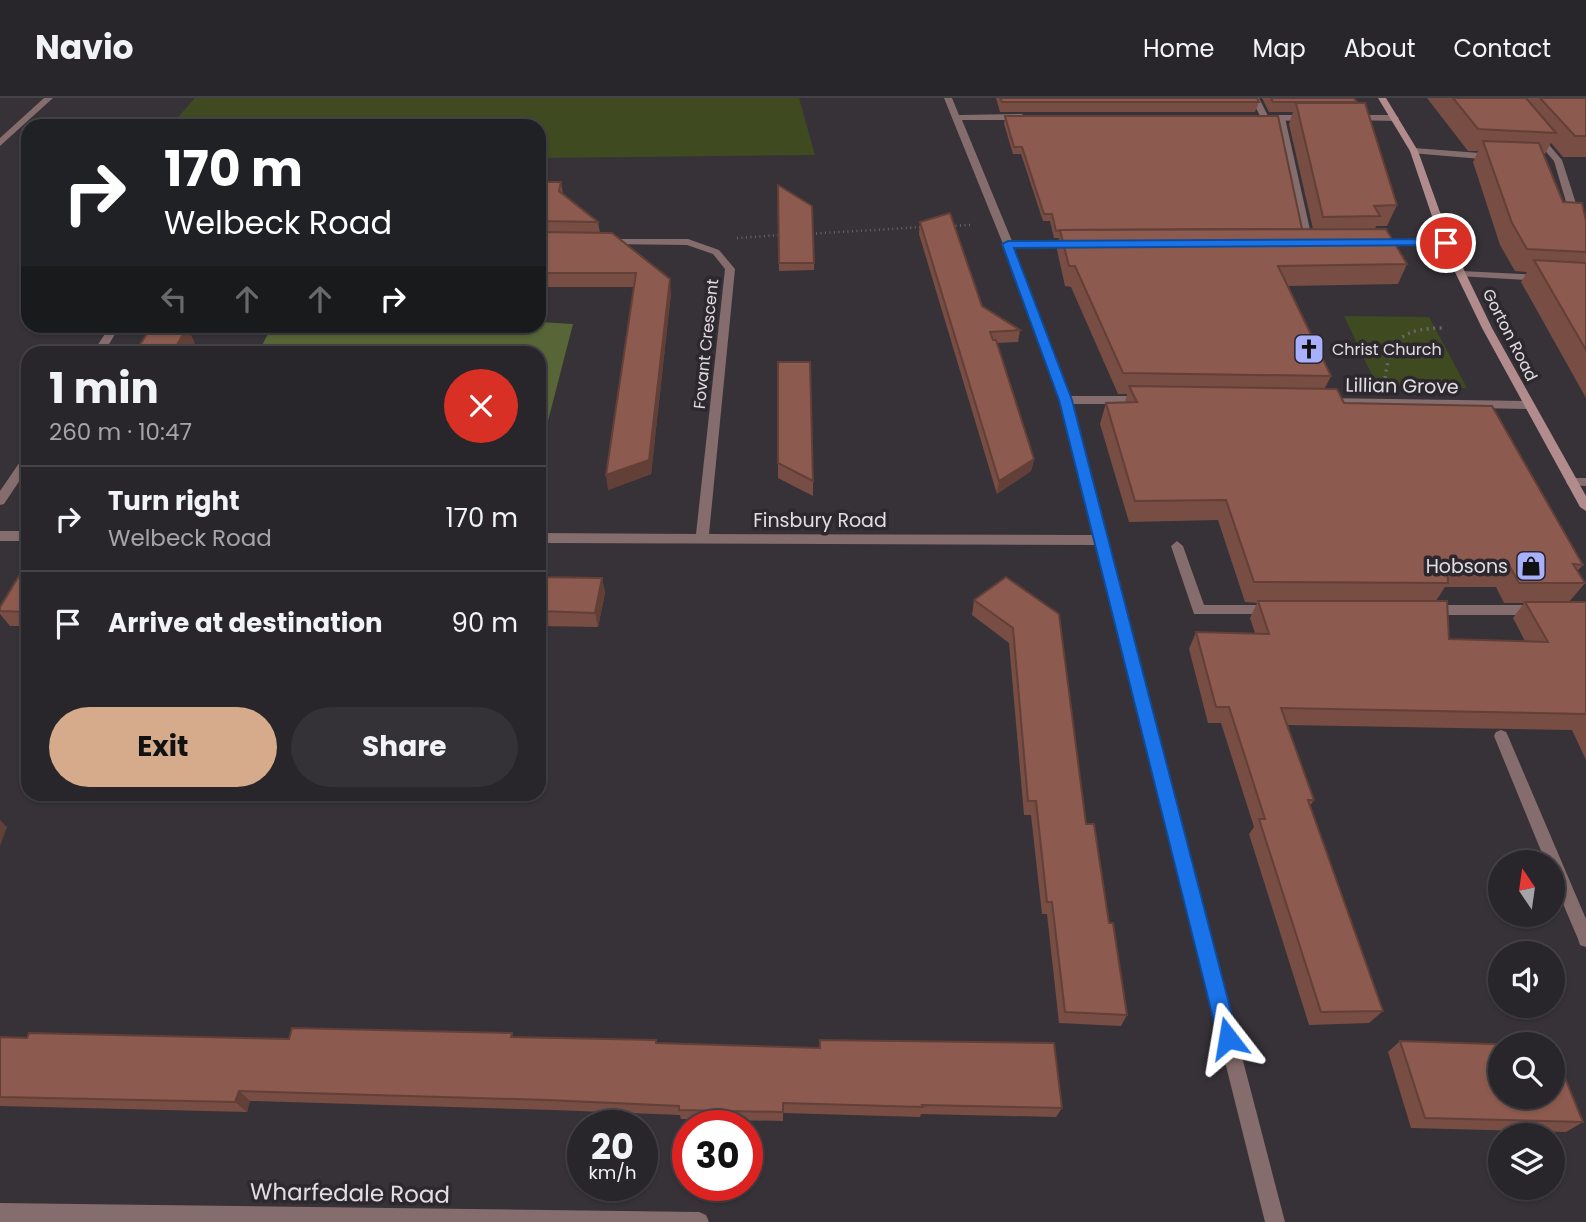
<!DOCTYPE html>
<html lang="en">
<head>
<meta charset="utf-8">
<style>
	:root { --surface:#28262a; --page:#343236; --text:#f1f3f6; --muted:#a5a5a8; --line:#444347; --accent:#d6ab8b }
	body { margin:0; font-family:Poppins,sans-serif; background:var(--page); color:var(--text); height:100vh; display:flex; flex-direction:column; font-size:26px; white-space:nowrap }
	* { box-sizing:border-box; margin:0 }
	p { font-size:23px; color:var(--muted) }
	.icon { flex:none; width:38px; height:38px; fill:none; stroke:currentColor; stroke-width:2; stroke-linecap:round; stroke-linejoin:round }
	.map { position:relative; flex:1; overflow:hidden }
	.sheet { position:absolute; left:21px; top:248px; width:525px; height:455px; display:flex; flex-direction:column; background:var(--surface); border-radius:21px; box-shadow:0 2px 5px #0004,0 0 0 2px var(--line) }
	.sheet>* { flex:none }
	.top-card { position:absolute; left:21px; top:21px; width:525px; height:214px; border-radius:21px; box-shadow:0 2px 5px #0004,0 0 0 2px var(--line); background:#202124; color:#fff; overflow:hidden }
	.needle { width:46px; rotate:347deg }
	.fabs { position:absolute; left:1488px; top:752px; display:grid; gap:14px }
	.fabs a { display:grid; place-items:center; width:77px; height:77px; border-radius:50%; background:var(--surface); box-shadow:0 2px 5px #0004,0 0 0 2px var(--line); font-size:35px }
	.speed { position:absolute; left:567px; top:1012px; display:flex; gap:14px; font-size:35px; font-weight:700; text-align:center }
	.speed>* { display:grid; place-content:center; width:91px; height:91px; border-radius:50%; background:var(--surface); box-shadow:0 2px 5px #0004,0 0 0 2px var(--line); line-height:1 }
	.speed small { font-size:18px; font-weight:400 }
	.speed .limit { border:10px solid #d22; background:#fff; color:#111 }
	.pin { position:absolute; display:grid; place-items:center; width:60px; height:60px; color:#fff; margin:-30px; border:4px solid #fff; border-radius:50%; box-shadow:0 2px 7px #0007 }
	.me { position:absolute; width:77px; margin:-38px; rotate:346deg; stroke-linejoin:round; filter:drop-shadow(0 0 5px #0008) }
	.turn { display:flex; align-items:center; gap:24px; height:147px; padding:0 28px; font-size:32px }
	.turn .icon { width:91px; height:91px; stroke-width:2.5 }
	.turn b { display:block; font-size:49px; line-height:60px }
	.lanes { display:flex; align-items:center; height:66px; padding:0 28px; background:#0003; justify-content:center; gap:35px; direction:ltr }
	.lanes .off { opacity:.35 }
	.round { display:grid; place-items:center; flex:none; width:74px; height:74px; border-radius:37px; background:var(--page) }
	.overview { display:flex; align-items:center; justify-content:space-between; height:119px; padding:0 28px }
	h1 { font-size:42px; font-weight:700; line-height:52px }
	.action { display:flex; gap:14px; margin-top:auto; padding:14px 28px }
	.action a { flex:1; height:80px; border-radius:42px; background:var(--accent); color:#111; font-size:28px; font-weight:700; line-height:80px; text-align:center }
	.action a+a { background:var(--page); color:var(--text) }
	ul { padding:0; list-style:none }
	li { display:flex; align-items:center; gap:21px; height:105px; padding:0 28px; border-top:2px solid var(--line) }
	li div { flex:1 }
	li b { display:block; font-size:26px }
	li em { font-style:normal }
	header { display:flex; align-items:center; gap:42px; box-sizing:border-box; height:98px; padding:0 35px; background:var(--surface); border-bottom:2px solid var(--line) }
	header strong { font-size:33px }
	nav { display:flex; gap:38px; margin-inline-start:auto; font-size:24px }
	.map>svg:first-child { display:block }
</style>
</head>
<body>
<header>
<strong>Navio</strong>
<nav><a>Home</a><a>Map</a><a>About</a><a>Contact</a></nav>
</header>
<div class="map">
<svg width="1586" height="1124" viewBox="0 0 1586 1124">
	<rect width="100%" height="100%" fill="#363238"/>
	<g fill="#3f4a21">
		<path d="M195,0H799L815,57L539,60V28H170Z"/>
		<path d="M1344,218L1429,219L1467,290L1377,288Z"/>
	</g>
	<path fill="#586537" d="M539,224L573,226L548,323H539V256L258,255L272,228H539Z"/>
	<g fill="none" stroke-linecap="round" stroke-linejoin="round">
		<g stroke="#69666b" stroke-width="2.5" stroke-dasharray="1 3.5" stroke-linecap="butt">
			<path d="M951,128L970,127"/>
			<path d="M807,136L924,129"/>
			<path d="M737,140L781,137"/>
		</g>
		<path stroke="#69666b" stroke-width="3.5" stroke-dasharray="2 4.5" stroke-linecap="butt" d="M1385,280C1391,238 1405,230 1446,230"/>
		<g fill="#856c6d" fill-rule="evenodd">
			<path d="M1251,0H1259L1269,20L1268,22H1262Z"/>
			<path d="M1281,17L1285,20L1313,145L1308,148L1303,145L1277,20Z"/>
			<path d="M1533,35H1539L1562,62L1581,121L1579,123L1571,121L1554,63L1533,39Z"/>
			<path d="M1414,50L1493,56L1497,59L1493,62L1411,55L1410,53Z"/>
			<path d="M1177,443L1183,448L1204,507H1270L1275,508L1277,512L1275,516H1194L1171,448Z"/>
			<path d="M1430,507H1536L1543,512L1536,517H1430L1423,512Z"/>
		</g>
		<g fill="#856c6d" fill-rule="evenodd">
			<path d="M44,0H53L0,48V40Z"/>
			<path d="M944,0H952L959,17L1022,16L1026,19L1022,22H962L1012,143H1076L1081,146L1076,149H1014L1069,298H1144L1150,302L1144,306H1072L1285,1124H1265L1096,447L539,445V435L696,436L725,171L713,156L687,147L604,146V142L607,141H688L719,152L735,171L709,436L1093,437L1059,302L1003,146Z"/>
			<path d="M1259,17H1309L1313,20L1309,23L1256,22L1255,20Z"/>
			<path d="M1350,17H1395L1399,20L1395,23L1347,22L1346,20Z"/>
			<path d="M1377,142H1446L1451,145L1446,148L1374,147V143Z"/>
			<path d="M1462,173L1541,177L1546,180L1541,183L1458,178L1457,176Z"/>
			<path d="M110,228H120L103,256H92Z"/>
			<path d="M1325,300L1528,303L1534,307L1528,311L1321,307V301Z"/>
			<path d="M28,357V370L4,406L0,407V393L24,358Z"/>
			<path d="M1572,380H1586V388L1568,387L1566,384Z"/>
			<rect x="0" y="433" width="28" height="10"/>
			<path d="M1501,632L1506,634L1508,638L1586,821V849L1580,847L1578,841L1552,780V765H1546L1494,638L1496,634Z"/>
			<path d="M0,1105L699,1114L706,1117L709,1124H0Z"/>
		</g>
		<path fill="#b28b8c" fill-rule="evenodd" d="M1378,0H1386L1418,53L1451,145L1492,230L1586,398V413L1580,409L1482,230L1441,145L1410,53Z"/>
	</g>
	<g fill="#784d43" fill-rule="evenodd">
		<path d="M996,0H1257L1259,4L1255,14H1000Z"/>
		<path d="M1262,0H1354L1397,107L1387,128H1376L1375,131L1407,166L1398,186L1288,188L1331,278L1325,290L1344,305L1583,467L1577,473L1585,485L1569,504H1586V662L1572,632L1287,627L1314,702L1310,708L1383,913L1369,925L1309,927L1249,736L1254,729L1221,625H1208L1189,551L1196,534L1255,535L1250,520L1257,505L1245,504L1218,422L1129,424L1100,326L1106,305L1125,304L1127,296H1118L1071,189L1065,188L1057,152L1059,140H1054L1050,123H1043L1021,56H1013L1004,26L1005,18L1302,131H1313L1289,26L1293,14H1269ZM1445,489H1496L1504,505H1524L1513,520L1525,543L1449,541L1436,503Z"/>
		<path d="M1427,0H1586V59H1563L1551,45L1545,56H1543L1563,104L1586,123V300L1521,184L1527,174L1515,173L1500,147L1473,64L1478,53H1468Z"/>
		<path d="M539,84H561L563,96L598,124L600,135L671,195L651,376L608,392L634,189H539Z"/>
		<path d="M778,87L814,165V172L779,173Z"/>
		<path d="M920,124L982,208L1020,232L1018,244L997,245L1034,361L1031,373L997,396L919,136Z"/>
		<path d="M778,264L813,383V398L778,380Z"/>
		<path d="M28,478V528H10L0,516V509Z"/>
		<path d="M539,479L602,480L605,495L598,529L539,528Z"/>
		<path d="M1006,479L1086,726L1109,825L1127,917L1121,928L1059,925L1047,816H1042L1031,717H1024L1009,545L972,517L974,502Z"/>
		<path d="M512,935L513,939L656,942L657,945L1062,1010L1056,1019L921,1016L920,1019L783,1015V1023L681,1021L680,1017L553,1012L250,1003L247,1014L0,1008V939L289,941Z"/>
		<path d="M1400,943L1583,1024L1566,1034L1411,1030L1388,954Z"/>
	</g>
	<g fill="#623f37">
		<path d="M670,181L671,195L651,376L608,392L606,377Z"/>
		<path d="M187,229L195,245L188,256H172Z"/>
		<path d="M1034,361L1031,373L997,396L999,383Z"/>
		<path d="M602,480L605,495L598,529L595,515Z"/>
		<path d="M0,722L7,729L0,748Z"/>
		<path d="M239,993L250,1003L247,1014L235,1004Z"/>
	</g>
	<g fill="#8c5a4e" stroke="#623f37" stroke-width="2">
		<path d="M1000,0H1257L1259,4H1002Z"/>
		<path d="M1271,0H1354L1357,4H1273Z"/>
		<path d="M1453,0H1526L1556,35L1478,31Z"/>
		<path d="M1540,0H1586V38H1575Z"/>
		<path d="M1296,5H1365L1397,107L1374,108L1380,118L1323,119Z"/>
		<path d="M1005,18H1278L1302,131L1060,132L1061,133H1056L1052,116H1044L1022,49H1014Z"/>
		<path d="M1483,43L1539,45L1563,104L1582,105L1586,123V154L1527,151L1512,125Z"/>
		<path d="M539,84H561L559,93L598,124L539,123Z"/>
		<path d="M778,87L812,108L814,165H779Z"/>
		<path d="M950,115L982,208L1020,232L990,234L993,242H996L1034,361L999,383L920,124Z"/>
		<path d="M1386,131L1407,166L1278,168L1331,278L1123,275L1075,168H1069L1060,132Z"/>
		<path d="M539,134L612,135L670,181L649,362L606,377L636,175H539Z"/>
		<path d="M1534,162L1586,165V252Z"/>
		<path d="M152,228H184L187,229L172,256H134Z"/>
		<path d="M778,264H810L813,383L778,365Z"/>
		<path d="M1129,288L1337,291L1344,305L1492,308L1583,467L1573,466L1585,485H1519L1510,469L1447,468L1448,485L1254,484L1226,402L1135,403L1106,305L1137,304Z"/>
		<path d="M19,478H28V514L0,513V509Z"/>
		<path d="M539,479L602,480L595,515L539,513Z"/>
		<path d="M1006,479L1059,516L1086,726H1094L1109,825H1113L1127,917L1065,914L1052,804H1047L1036,703H1028L1013,530L974,502Z"/>
		<path d="M1258,503H1447L1449,541L1548,544L1525,504H1586V616L1281,610L1314,702H1308L1383,913L1321,914L1259,721H1265L1229,609H1216L1196,534L1269,536Z"/>
		<path d="M292,930L512,935L511,939L656,942V945L820,950V942L1054,945L1062,1010L922,1007L923,1009L783,1005V1014L679,1012V1008L547,1002L239,993L235,1004L0,999V939L27,940L29,935L289,941Z"/>
		<path d="M1400,943L1521,947H1500V999H1552V948L1583,1024L1425,1020Z"/>
	</g>
	<path fill="#1a73e8" stroke="#114b97" stroke-width="2" d="M1446,141L1451,145L1449,147L1014,150L1072,302L1238,940L1235,947L1228,950L1221,947L1218,940L1059,302L1002,146L1008,143Z"/>
	<defs>
		<g id="church-square" transform="scale(1.575)"><rect x="-9" y="-9" width="18" height="18" rx="4" fill="#a8b0fc" stroke="#2c282e"/><path d="M-1.2-6h2.4v3.5h3.3v2.4h-3.3V6h-2.4V-.1h-3.3v-2.4h3.3Z" fill="#111"/></g>
		<g id="shop-square" transform="scale(1.575)"><rect x="-9" y="-9" width="18" height="18" rx="4" fill="#a8b0fc" stroke="#2c282e"/><path d="M-5-2.5h2.3a2.7 3.5 0 0 1 5.4 0H5L5.5 6h-11ZM-1.5-2.5h3a1.5 2.3 0 0 0-3 0Z" fill="#111"/></g>
	</defs>
	<g fill-rule="evenodd">
		<use href="#church-square" x="1309" y="251"/>
		<use href="#shop-square" x="1531" y="468"/>
	</g>
	<g text-anchor="middle" dominant-baseline="central" stroke-width="7" stroke-linejoin="round" paint-order="stroke">
		<g font-size="16" fill="#e0dee2" stroke="#2c282e">
			<text transform="translate(1510 237) rotate(63)">Gorton Road</text>
			<text transform="translate(706 246) rotate(-84)">Fovant Crescent</text>
		</g>
		<g font-size="16" fill="#e0dee2" stroke="#2c282e" text-anchor="start">
			<text x="1332" y="251">Christ Church</text>
		</g>
		<g font-size="19" fill="#e0dee2" stroke="#2c282e">
			<text transform="translate(1402 288) rotate(1)">Lillian Grove</text>
			<text x="820" y="422">Finsbury Road</text>
		</g>
		<g font-size="19" fill="#e0dee2" stroke="#2c282e" text-anchor="end">
			<text x="1508" y="468">Hobsons</text>
		</g>
		<g font-size="23" fill="#e0dee2" stroke="#2c282e">
			<text transform="translate(350 1095) rotate(1)">Wharfedale Road</text>
		</g>
	</g>
</svg>
<div class="fabs">
<a><svg class="needle" viewBox="-14 -14 28 28"><path d="M0-13l5 13h-10z" fill="#e53935"/><path d="M0 13l5-13h-10z" fill="#a5a5a8"/></svg></a>
<a><svg class="icon" aria-label="sound" viewBox="0 0 24 24"><path d="M4 9h4l5-4v14l-5-4H4zM17 9q2 3 0 6"/></svg></a>
<a><svg class="icon" aria-label="search" viewBox="0 0 24 24"><circle cx="10" cy="10" r="6"/><path d="M15 15l6 6"/></svg></a>
<a><svg class="icon" aria-label="layers" viewBox="0 0 24 24"><path d="M12 4l9 5-9 5-9-5zM3 14l9 5 9-5"/></svg></a>
</div>
<div class="speed"><div>20<small>km/h</small></div><div class="limit">30</div></div>
<div class="pin" style="left:1446px;top:145px;background:#d93025"><svg class="icon" aria-label="arrive" viewBox="0 0 24 24"><path d="M6 21V4h12l-3 4 3 4H6"/></svg></div>
<svg class="me" style="left:1228px;top:940px" viewBox="-20 -20 40 40"><path d="M0-17L14 15 0 8-14 15z" fill="#1a73e8" stroke="#fff" stroke-width="4"/></svg>
<div class="top-card">
<div class="turn"><svg class="icon" aria-label="right" viewBox="0 0 24 24"><path d="M7 20v-9h11M14 6l5 5-5 5"/></svg><div><b>170 m</b>Welbeck Road</div></div>
<div class="lanes"><svg class="icon off" aria-label="left" viewBox="0 0 24 24"><path d="M17 20v-9H6M10 6l-5 5 5 5"/></svg><svg class="icon off" aria-label="ahead" viewBox="0 0 24 24"><path d="M12 20V5M6 11l6-6 6 6"/></svg><svg class="icon off" aria-label="ahead" viewBox="0 0 24 24"><path d="M12 20V5M6 11l6-6 6 6"/></svg><svg class="icon" aria-label="right" viewBox="0 0 24 24"><path d="M7 20v-9h11M14 6l5 5-5 5"/></svg></div>
</div>
<section class="sheet">
<div class="overview"><div><h1>1 min</h1><p>260 m · 10:47</p></div><a class="round" style="background:#d93025;color:#fff"><svg class="icon" aria-label="close" viewBox="0 0 24 24"><path d="M6 6l12 12M18 6L6 18"/></svg></a></div>
<ul>
<li><svg class="icon" aria-label="right" viewBox="0 0 24 24"><path d="M7 20v-9h11M14 6l5 5-5 5"/></svg><div><b>Turn right</b><p>Welbeck Road</p></div><em>170 m</em></li>
<li><svg class="icon" aria-label="arrive" viewBox="0 0 24 24"><path d="M6 21V4h12l-3 4 3 4H6"/></svg><div><b>Arrive at destination</b></div><em>90 m</em></li>
</ul>
<div class="action"><a>Exit</a><a>Share</a></div>
</section>
</div>
</body>
</html>
